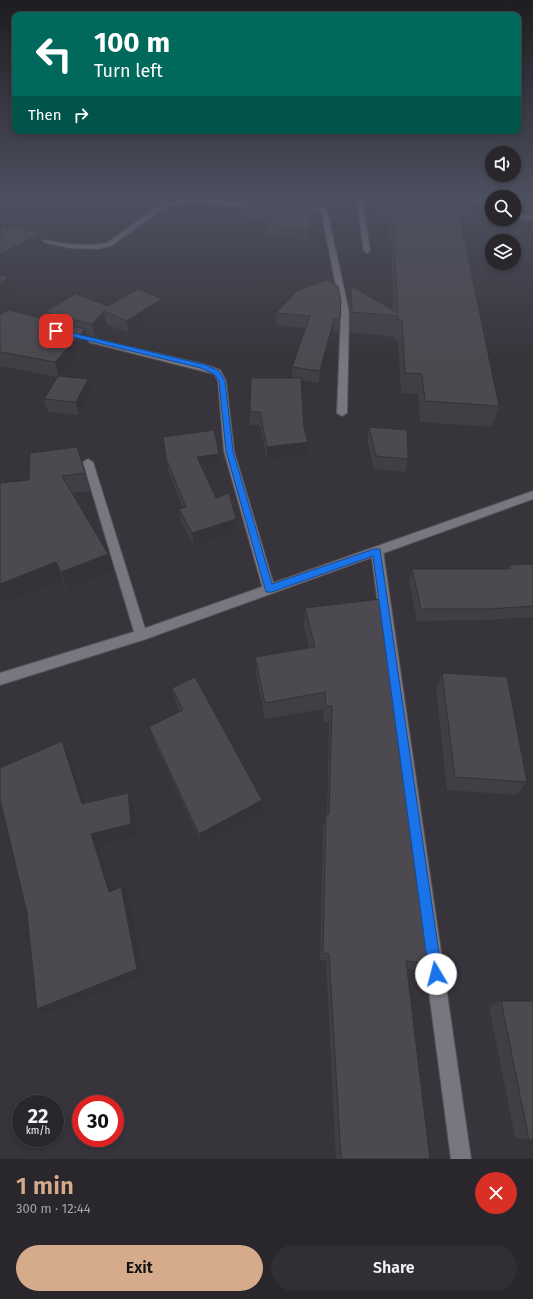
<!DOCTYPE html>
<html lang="en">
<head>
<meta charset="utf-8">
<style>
	:root { --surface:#29272c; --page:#312f34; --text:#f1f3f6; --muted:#a5a5a9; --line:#454448; --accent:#d6ab8b }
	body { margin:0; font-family:"Fira Sans",sans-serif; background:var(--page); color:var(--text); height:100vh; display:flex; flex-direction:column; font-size:15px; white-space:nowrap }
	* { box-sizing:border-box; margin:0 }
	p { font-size:13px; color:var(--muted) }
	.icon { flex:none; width:22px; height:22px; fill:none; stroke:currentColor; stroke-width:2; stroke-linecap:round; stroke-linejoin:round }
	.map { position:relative; height:1159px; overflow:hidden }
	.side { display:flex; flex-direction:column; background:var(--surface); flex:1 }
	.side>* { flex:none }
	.guide { position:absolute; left:12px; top:12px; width:509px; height:122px; border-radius:8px; box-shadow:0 2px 6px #0003,0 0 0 1px var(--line); background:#00695c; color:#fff; overflow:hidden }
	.fabs { position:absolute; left:485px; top:146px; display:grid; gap:8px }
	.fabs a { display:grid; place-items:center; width:36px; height:36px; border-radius:50%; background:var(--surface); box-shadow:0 2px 6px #0003,0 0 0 1px var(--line); font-size:20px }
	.speed { position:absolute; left:12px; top:1095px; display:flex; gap:8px; font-size:20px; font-weight:700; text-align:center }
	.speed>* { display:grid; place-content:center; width:52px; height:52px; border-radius:50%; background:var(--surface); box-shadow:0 2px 6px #0003,0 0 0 1px var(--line); line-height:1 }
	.speed small { font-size:10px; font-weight:400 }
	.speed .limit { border:6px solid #d22; background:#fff; color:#111 }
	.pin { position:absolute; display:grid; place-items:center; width:34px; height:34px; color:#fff; margin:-17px; border-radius:8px; box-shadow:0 2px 6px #0006 }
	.me { position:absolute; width:44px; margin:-22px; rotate:352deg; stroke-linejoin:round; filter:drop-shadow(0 0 3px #0008) }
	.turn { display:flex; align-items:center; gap:14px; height:84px; padding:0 16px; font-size:18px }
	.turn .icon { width:52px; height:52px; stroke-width:2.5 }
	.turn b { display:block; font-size:28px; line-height:34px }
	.then { display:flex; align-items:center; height:38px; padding:0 16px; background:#0003; gap:8px; font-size:15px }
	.round { display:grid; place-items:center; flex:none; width:42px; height:42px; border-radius:21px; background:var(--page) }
	.head { display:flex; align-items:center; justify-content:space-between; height:68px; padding:0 16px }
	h1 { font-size:24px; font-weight:600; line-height:30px; color:var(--accent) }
	.primary-button { display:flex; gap:8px; margin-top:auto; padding:8px 16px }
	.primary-button a { flex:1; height:46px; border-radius:24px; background:var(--accent); color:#111; font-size:16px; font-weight:600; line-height:46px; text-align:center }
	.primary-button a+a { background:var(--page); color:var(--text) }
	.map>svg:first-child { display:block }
</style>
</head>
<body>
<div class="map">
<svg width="533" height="1159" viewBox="0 0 533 1159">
	<rect width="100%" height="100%" fill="#37343b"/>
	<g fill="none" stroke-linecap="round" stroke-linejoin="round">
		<g stroke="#555359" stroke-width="2">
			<g id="street">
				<path d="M356,198H362L370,251L367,253L364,251Z"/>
				<path d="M474,198H480L482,202L492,208V213L477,204Z"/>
				<path d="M204,200L263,203L266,205L263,207L204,204L168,205L111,246L98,249L70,248L0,233V229C34,237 71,250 107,243L164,202Z"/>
				<path d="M299,205L319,206L327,210L349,312L347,413L342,416L337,413L341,312L322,214L321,211L318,210L297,208V206Z"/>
				<path d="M514,214L533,216V220L514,218Z"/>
				<path d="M69,333L203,364L220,370L226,381L234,451L275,589L273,592H265L263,589L224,451L218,381L214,374L69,337Z"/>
				<path d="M88,459L93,462L147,635L146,639L141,640L136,639L135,635L83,462Z"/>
				<path d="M377,547L381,548L383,551L471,1159H451L371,551L373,548Z"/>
			</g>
		</g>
		<g stroke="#555359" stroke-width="2">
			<path id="secondary" d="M533,491V499L146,639L0,685V673L140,630Z"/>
		</g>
		<use href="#street" fill="#7a767f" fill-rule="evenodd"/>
		<use href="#secondary" fill="#7a767f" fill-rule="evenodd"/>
	</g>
	<g fill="#413f45">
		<path d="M220,198H337L335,208L315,205V212L308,240L267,237V226L269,222L244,218V208L251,201L220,200Z"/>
		<path d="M377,198H473V199L469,217H460L499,406L492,427L420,422L418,394L401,393L398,340H394V337L350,332L349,305L351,286L393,310L391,241L387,215H376Z"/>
		<path d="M108,306L164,311L129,333L106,324L95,336L86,334L89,344L60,376L92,391L79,415L48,412L44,399L58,377L0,366V312L1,315L46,319L44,312Z"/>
		<path d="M276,313L340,319L339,331H333L319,383L301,380L304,429L308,442L307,455L267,460L260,425H250V412L292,378V367L306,328L276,325Z"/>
		<path d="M369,427L408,459L405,472L374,469L367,440Z"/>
		<path d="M163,437L219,454L220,466L203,469L216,498L236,519V531L194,546L181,522L179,509L183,508L168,470Z"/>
		<path d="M77,447L90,491L72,493L113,571L68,590L63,580L0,604L29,480Z"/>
		<path d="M533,564V617L484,620L417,621L409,581L412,569H508L509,565Z"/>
		<path d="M305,608L391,658L389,665L412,828L432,964L424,971L406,969L430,1159H336L326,961L320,960L323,826L326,814H327L329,722H324L323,709L265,719L256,674L255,657L309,648L304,626Z"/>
		<path d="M442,673L527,782L516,795L447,790L436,688Z"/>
		<path d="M172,688L262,800V812L202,845L154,741L149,727L180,712L176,703Z"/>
		<path d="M501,1001L529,1140L515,1137L489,1006Z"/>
	</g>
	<g fill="#353338">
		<path d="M315,201V212L308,240V229Z"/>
		<path d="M1,225L6,239L0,243V226Z"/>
		<path d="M41,233L45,248L0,271V254Z"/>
		<path d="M9,278L14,293L0,301V283Z"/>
		<path d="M162,299L164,311L129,333L126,321Z"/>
		<path d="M104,311L106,324L95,336L92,324Z"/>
		<path d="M334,319L333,331L319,383L320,371Z"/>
		<path d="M85,329L89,344L59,377L55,362Z"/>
		<path d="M88,379L92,391L79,415L76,402Z"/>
		<path d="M308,442L307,455L267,460V447Z"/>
		<path d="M219,454L220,466L199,469L197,457Z"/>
		<path d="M236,519V531L194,546L192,533Z"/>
		<path d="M108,554L113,571L68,590L61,572Z"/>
		<path d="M56,562L63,580L0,604V584Z"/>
		<path d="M62,741L70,754L89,816L82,804Z"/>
		<path d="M128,793L133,805L137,835L98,845L116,900L109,892L91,834Z"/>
		<path d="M262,800V812L202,845L199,834Z"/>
		<path d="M121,887L128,896L143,975L48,1013L37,1009Z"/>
	</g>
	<g fill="#4c4950" stroke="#353338">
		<path d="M254,198L315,201L308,229L267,226L273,213L244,208Z"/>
		<path d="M389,198H473V199H456L499,406L425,401L422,374L405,373L402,320H398V316L352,312L351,286L398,313L393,222Z"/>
		<path d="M12,227L41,233L0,254V234Z"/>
		<path d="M0,275L9,278L0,283Z"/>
		<path d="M327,280L338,286L341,301L340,319H334L320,371L292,367L310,316L276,313L297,291Z"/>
		<path d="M138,289L162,299L126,321L104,311L92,324L44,312L76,294L108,306Z"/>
		<path d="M8,310L85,329L55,362L0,352V315Z"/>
		<path d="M58,376L88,379L76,402L44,399Z"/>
		<path d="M251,378H301L304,429L308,442L267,447L260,412H250Z"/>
		<path d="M369,427L407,430L408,459L376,456Z"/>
		<path d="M214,430L219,454L197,457L216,498L229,493L236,519L192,533L179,509L186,507L166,458L163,437Z"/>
		<path d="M77,447L85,473L62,476L108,554L61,572L56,562L0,584V483L29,480L30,453Z"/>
		<path d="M533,564V606L489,609H421L412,569H511L509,565Z"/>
		<path d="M381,599L391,658L388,659L398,728H400L409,791L412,828H414L432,964L406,961L430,1159H341L329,954L323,953L326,814H329L332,706H326L325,692L265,703L255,657L315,647L305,608Z"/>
		<path d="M442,673L507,677L527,782L455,777Z"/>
		<path d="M195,677L262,800L199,834L149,727L183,710L172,688Z"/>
		<path d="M62,741L82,804L128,793L131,824L91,834L109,892L121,887L137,969L37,1009L27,913L0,799V768Z"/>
		<path d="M501,1001H533V1140H529Z"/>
	</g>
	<linearGradient id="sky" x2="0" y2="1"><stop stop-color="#1e1d20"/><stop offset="0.55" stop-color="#4d5060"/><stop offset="1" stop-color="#4d5060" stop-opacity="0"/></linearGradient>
	<rect width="533" height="360" fill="url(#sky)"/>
	<path fill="#1a73e8" stroke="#114b97" d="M56,329L206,365L219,371L225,381L233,451L272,584L374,549H380L442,974L440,979L436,981L431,979L429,974L373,556L272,592H266L226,451L219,381L214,374L201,368L53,332V331Z"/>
</svg>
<div class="fabs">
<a><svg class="icon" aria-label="sound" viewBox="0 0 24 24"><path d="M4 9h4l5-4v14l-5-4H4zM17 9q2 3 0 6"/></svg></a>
<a><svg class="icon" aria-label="search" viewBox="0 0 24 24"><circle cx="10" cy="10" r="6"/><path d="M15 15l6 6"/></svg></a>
<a><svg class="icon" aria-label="layers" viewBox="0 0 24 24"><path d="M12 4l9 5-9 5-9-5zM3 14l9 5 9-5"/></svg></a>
</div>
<div class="speed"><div>22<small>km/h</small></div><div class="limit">30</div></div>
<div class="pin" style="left:56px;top:331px;background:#d93025"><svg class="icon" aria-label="arrive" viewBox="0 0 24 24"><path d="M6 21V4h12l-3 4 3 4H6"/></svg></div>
<svg class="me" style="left:436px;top:974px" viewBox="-20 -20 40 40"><circle r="19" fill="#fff"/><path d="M0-13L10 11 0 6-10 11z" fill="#1a73e8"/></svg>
<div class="guide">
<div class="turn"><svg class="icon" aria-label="left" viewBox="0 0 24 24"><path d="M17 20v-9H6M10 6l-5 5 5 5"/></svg><div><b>100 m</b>Turn left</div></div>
<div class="then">Then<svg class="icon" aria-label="right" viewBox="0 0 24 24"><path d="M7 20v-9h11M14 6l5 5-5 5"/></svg></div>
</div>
</div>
<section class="side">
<div class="head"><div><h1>1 min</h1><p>300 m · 12:44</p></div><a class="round" style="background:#d93025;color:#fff"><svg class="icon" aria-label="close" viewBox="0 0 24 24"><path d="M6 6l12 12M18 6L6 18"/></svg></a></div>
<div class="primary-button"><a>Exit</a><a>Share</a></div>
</section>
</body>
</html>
